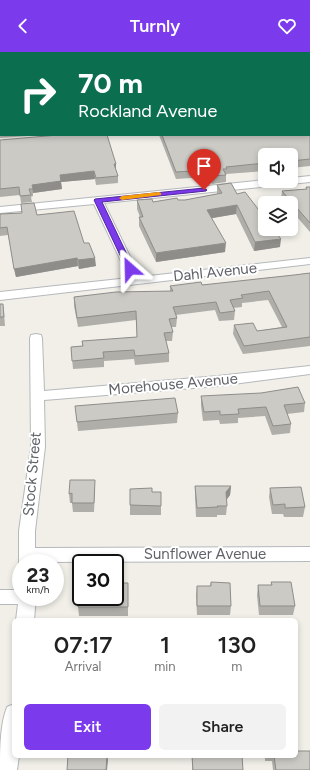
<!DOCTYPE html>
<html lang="en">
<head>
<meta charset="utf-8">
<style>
	:root { --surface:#fff; --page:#f2f2f2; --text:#222; --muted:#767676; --accent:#7c3aed }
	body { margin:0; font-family:Figtree,sans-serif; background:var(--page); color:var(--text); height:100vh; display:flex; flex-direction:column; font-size:15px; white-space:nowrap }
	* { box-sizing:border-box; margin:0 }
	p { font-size:13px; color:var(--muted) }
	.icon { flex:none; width:22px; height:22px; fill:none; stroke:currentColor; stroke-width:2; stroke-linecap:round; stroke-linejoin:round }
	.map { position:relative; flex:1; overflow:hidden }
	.panel { position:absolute; left:12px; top:566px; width:286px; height:140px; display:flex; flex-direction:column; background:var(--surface); border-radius:6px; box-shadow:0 2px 6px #0003 }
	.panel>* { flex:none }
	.top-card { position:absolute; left:0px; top:0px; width:310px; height:84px; box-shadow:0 2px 6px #0003; background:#0b6e4f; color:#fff; overflow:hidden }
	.fabs { position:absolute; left:258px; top:96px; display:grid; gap:8px }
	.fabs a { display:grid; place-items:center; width:40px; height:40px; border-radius:6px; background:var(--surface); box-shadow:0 2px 6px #0003; font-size:20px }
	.speed { position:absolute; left:12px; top:502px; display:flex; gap:8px; font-size:20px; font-weight:700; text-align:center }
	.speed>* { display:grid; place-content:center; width:52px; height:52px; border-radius:50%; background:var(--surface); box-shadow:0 2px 6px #0003; line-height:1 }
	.speed small { font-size:10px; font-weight:400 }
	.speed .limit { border:2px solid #111; border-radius:6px; background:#fff; color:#111 }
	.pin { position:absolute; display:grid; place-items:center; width:34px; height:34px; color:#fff; margin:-41px -17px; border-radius:50% 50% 50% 0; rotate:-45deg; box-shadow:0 0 4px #0007 }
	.pin .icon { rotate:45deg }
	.me { position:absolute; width:44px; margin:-22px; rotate:335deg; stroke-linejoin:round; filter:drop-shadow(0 0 3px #0008) }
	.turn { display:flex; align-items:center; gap:14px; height:84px; padding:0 12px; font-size:18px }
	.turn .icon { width:52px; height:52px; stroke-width:2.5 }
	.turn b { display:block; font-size:28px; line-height:34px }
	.eta { display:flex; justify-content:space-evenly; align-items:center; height:68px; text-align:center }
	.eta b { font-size:24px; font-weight:600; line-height:28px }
	.primary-button { display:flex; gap:8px; margin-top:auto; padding:8px 12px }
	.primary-button a { flex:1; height:46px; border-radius:6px; background:var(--accent); color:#fff; font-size:16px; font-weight:600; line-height:46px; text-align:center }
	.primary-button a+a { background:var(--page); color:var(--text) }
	header { display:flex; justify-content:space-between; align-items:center; height:52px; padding:0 12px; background:var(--accent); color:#fff; font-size:18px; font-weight:600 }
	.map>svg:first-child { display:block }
</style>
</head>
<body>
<header><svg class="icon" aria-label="back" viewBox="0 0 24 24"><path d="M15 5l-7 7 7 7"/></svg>Turnly<svg class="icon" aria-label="heart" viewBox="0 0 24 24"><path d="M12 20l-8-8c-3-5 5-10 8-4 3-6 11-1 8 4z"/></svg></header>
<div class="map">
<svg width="310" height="718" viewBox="0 0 310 718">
	<rect width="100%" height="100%" fill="#f1efe8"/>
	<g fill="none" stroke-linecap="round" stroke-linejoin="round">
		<g stroke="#b5b8bc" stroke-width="2">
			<g id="street">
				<rect x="193" y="0" width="8" height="1"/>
				<path d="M310,124V130L104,151L140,225L310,206V212L0,248V240L129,226L94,152L0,161V155L265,128L291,129V126Z"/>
				<path d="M36,282L41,283L42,286L44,339L218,324L310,314V322L218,334L44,348L45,395L35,479V496L310,495V509L35,510V511H21V516L19,511V479L31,395L30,286L31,283Z"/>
				<path d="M0,538H21V545H36L34,568H16L18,552H0Z"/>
				<path d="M14,652V704H19L17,718H0C0,698 0,673 7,655Z"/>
			</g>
		</g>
		<use href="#street" fill="#fff" fill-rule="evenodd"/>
	</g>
	<g fill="#afaea9">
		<path d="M218,0H310V60H309V1H219Z"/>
		<path d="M1,33V83H41L0,86V34Z"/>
		<path d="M310,61V114L291,116V103H265V119L226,122V130L212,132L208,125L176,127L159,83H309Z"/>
		<path d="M0,88L116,119L118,124V131L96,133L95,127L61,130L62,137L33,141V144L31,145L32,150L21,151L20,143L0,145Z"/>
		<path d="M217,133L237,142L280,195L254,199L236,162L212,166L225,200L156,210L139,174V165H140L137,157V148L153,150L185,148L217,142Z"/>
		<path d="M306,135H310V180L291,158V151H285L281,147L282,139L306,137Z"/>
		<path d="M22,161L37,163L84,191L96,214L79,217L78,214L16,225L8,183L0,184V162Z"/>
		<path d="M310,221V294L243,302L233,282L234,273L257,279L282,275L268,248L242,251V255L233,256L235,259L234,268L219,269L215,258L176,263L177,266L176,275H171L173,280L172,289H166L169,301V310L135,313L134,307L104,309V315L73,317L71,295L82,294V289L137,285L136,268L78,275L74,254V245L170,239V234L202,233L294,223Z"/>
		<path d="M0,252L4,261L5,274H0Z"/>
		<path d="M201,344L305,351L304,360L287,362L291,372L290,381L272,383L265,364L238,366V371L220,372L219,368L203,369L201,354Z"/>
		<path d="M75,354L178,361L177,371L78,379Z"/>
		<path d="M195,434H231L230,443L226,448L227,454L226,463H217V465H196L195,444Z"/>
		<path d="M270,436L305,455L303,465H284L283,462H272L269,445Z"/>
		<path d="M95,437L94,460H73L72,451H70L69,442Z"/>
		<path d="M152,440L161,454V463H130V453Z"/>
		<path d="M211,530L231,554L230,563H197L196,543L197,534H210Z"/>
		<path d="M271,530L295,554L293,563H259L257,543L258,533H271Z"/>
		<path d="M128,531V564H79L78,555L81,545Z"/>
		<path d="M192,704H242L243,718H192Z"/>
		<path d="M265,704H296L310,718H273L272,709H265Z"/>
	</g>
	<g fill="#8f8d8a">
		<path d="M310,53V60H309V54Z"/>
		<path d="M114,112H116V119Z"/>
		<path d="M94,119L95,127L61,130L62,137L33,141L32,133L60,123Z"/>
		<path d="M237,153L236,162L207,167V158Z"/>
		<path d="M281,187L280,195L254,199L255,190Z"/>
		<path d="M226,191L225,200L156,210V201Z"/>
		<path d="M77,206L78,214L16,225L14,217Z"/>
		<path d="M95,206L96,214L79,217L78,208Z"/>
		<path d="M231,434L230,443L225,450L226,440Z"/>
		<path d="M107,704L108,708L107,718H106Z"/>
	</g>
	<g fill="#cccac5" stroke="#8f8d8a">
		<path d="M0,0H179V1H1V30L0,26Z"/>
		<path d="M223,0H310V2L309,3V1H223Z"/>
		<path d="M309,8H310V53L309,54Z"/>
		<path d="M1,33V79H0V34Z"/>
		<path d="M309,61H310V107L291,109V103H265V111L226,115L227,117H223L226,123L212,124L208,118L176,120L162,83H309Z"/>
		<path d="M58,83H107L116,112H114L118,124L96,126L94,119L60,123L61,129L32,133L33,137H29L31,143L20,144L19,135L0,137V88Z"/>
		<path d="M231,131L237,142L245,140L265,166V177H273L281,187L255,190L237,153L207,158L226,191L156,201L139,165H143L137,148L152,147L153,150L177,146L178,148H185L222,141L217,133Z"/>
		<path d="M306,135H310V171L282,139L307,137Z"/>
		<path d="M34,151L37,163L74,159L84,191H89L95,206L78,208L77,206L14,217L7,175L0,176V162L22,161L21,152Z"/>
		<path d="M310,221V285L244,294L234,273L253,271L257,279L287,275L269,239L241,243L243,246L230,248L235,259L220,261L216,250L173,255L177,266L169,267L173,280L164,281L169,301L135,304L134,298L103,300L104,306L72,309L71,295L83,294L82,289L137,285L136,259L77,266L74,245L116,240L173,239L170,234L201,230L202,233L294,223Z"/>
		<path d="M0,252H3L4,265H0Z"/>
		<path d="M298,335L305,351L284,353L291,372L273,374L266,355L238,357L239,362L220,363V359L204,360L201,344L261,341Z"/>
		<path d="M175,346L178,361L77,370L75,354Z"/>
		<path d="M70,428H95L94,451H72V441L69,442Z"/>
		<path d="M195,434H231L226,440L227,454H217L218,455L197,456Z"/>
		<path d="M301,435L305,455L285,456V452L273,453L270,436Z"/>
		<path d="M152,436V440H161V454L130,453V437Z"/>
		<path d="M211,530L230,531L231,554H197V534H211Z"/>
		<path d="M271,530H291L295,554H260L258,533H272Z"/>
		<path d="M115,531H128V555H78L80,534H81V545H115Z"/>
		<path d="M296,699H310V718H276L274,704H296Z"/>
		<path d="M68,704H107L106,718H67Z"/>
		<path d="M192,704H242L243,718H193Z"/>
	</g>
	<path fill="#7c3aed" stroke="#51269a" d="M204,136L207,138L206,139L102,150L134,217L133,218H127L94,148L95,147Z"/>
	<path fill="#f59e0b" d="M159,140L161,141V143L122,148L119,146L122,144Z"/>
	<g text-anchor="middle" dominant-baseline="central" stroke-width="4" stroke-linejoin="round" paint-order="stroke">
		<g font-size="15" fill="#5f6368" stroke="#fff">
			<text transform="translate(215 220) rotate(-6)">Dahl Avenue</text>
			<text transform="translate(173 332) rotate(-5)">Morehouse Avenue</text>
			<text transform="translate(32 422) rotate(-85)">Stock Street</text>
			<text x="205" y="502">Sunflower Avenue</text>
		</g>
	</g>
</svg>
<div class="fabs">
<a><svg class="icon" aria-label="sound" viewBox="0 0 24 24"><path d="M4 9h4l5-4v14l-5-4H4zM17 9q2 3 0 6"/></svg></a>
<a><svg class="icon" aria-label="layers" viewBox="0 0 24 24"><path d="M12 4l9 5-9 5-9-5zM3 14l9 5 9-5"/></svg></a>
</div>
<div class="speed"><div>23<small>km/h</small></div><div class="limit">30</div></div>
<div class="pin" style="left:204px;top:138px;background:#d93025"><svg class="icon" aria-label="arrive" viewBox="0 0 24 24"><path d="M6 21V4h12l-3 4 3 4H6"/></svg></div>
<svg class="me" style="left:130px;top:217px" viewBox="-20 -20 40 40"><path d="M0-17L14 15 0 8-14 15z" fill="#7c3aed" stroke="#fff" stroke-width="4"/></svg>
<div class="top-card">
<div class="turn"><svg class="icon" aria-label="right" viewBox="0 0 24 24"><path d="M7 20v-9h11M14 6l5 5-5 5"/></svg><div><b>70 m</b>Rockland Avenue</div></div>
</div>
<section class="panel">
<div class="eta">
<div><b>07:17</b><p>Arrival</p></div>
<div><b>1</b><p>min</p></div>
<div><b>130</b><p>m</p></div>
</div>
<div class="primary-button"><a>Exit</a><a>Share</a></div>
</section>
</div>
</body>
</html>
